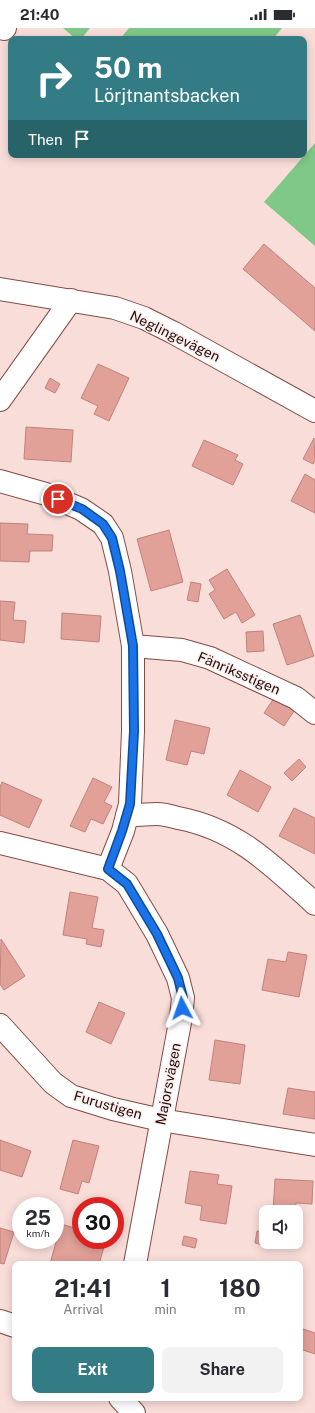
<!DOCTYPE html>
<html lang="en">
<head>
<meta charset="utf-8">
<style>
	:root { --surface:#fff; --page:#f2f2f3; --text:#2b2b33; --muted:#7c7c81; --accent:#347c85 }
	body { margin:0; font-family:"Public Sans",sans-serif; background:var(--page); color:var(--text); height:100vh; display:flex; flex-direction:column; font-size:15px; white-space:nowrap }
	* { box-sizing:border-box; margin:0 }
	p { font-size:13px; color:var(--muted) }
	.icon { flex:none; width:22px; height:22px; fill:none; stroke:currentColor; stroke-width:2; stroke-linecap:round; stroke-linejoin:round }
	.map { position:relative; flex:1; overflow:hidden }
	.details { position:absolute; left:12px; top:1233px; width:291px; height:140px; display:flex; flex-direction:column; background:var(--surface); border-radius:8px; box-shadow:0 2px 10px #0003 }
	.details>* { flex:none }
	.hud { position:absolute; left:8px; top:8px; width:299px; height:122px; border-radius:8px; box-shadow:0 2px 10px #0003; background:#347c85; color:#fff; overflow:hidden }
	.controls { position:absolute; left:259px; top:1177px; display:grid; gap:8px }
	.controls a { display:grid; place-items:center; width:44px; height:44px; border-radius:8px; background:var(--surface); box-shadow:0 2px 10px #0003; font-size:20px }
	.speed { position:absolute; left:12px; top:1169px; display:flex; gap:8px; font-size:20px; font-weight:700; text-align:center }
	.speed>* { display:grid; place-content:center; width:52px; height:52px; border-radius:50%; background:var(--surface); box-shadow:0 2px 10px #0003; line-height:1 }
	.speed small { font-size:10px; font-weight:400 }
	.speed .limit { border:6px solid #d22; background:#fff; color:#111 }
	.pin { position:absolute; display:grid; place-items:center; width:34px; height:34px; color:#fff; margin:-17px; border:2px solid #fff; border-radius:50%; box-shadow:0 1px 4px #0007 }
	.me { position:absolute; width:44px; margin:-22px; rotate:356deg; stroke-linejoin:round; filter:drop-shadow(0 0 3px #0008) }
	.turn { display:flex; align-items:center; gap:14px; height:84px; padding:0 20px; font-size:18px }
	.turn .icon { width:52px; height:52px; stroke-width:2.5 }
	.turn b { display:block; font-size:28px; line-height:34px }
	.then { display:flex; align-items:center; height:38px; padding:0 20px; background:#0003; gap:8px; font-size:15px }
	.eta { display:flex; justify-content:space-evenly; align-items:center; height:68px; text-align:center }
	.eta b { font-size:24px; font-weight:700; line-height:28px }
	.primary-button { display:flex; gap:8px; margin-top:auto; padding:8px 20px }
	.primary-button a { flex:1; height:46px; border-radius:8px; background:var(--accent); color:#fff; font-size:16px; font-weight:700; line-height:46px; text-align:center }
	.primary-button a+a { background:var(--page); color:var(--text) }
	.status { display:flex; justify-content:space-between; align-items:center; height:28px; padding:0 20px; background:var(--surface); direction:ltr }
	.status svg { height:11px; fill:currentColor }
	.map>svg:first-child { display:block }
</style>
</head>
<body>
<div class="status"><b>21:40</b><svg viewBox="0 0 49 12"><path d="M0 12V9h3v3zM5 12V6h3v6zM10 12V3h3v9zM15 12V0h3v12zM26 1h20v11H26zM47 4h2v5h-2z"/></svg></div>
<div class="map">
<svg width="315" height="1385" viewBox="0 0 315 1385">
	<rect width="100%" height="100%" fill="#f9ddd9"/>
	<g fill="#80c888">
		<path d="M63,0H90L81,11H76Z"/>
		<path d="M129,0H282L273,11H120Z"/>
		<path d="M315,115V218L264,174Z"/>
	</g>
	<g fill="#e1a098" stroke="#c1827a">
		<path d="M264,216L315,260V303L243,241Z"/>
		<path d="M98,336L129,350L109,393L94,386L98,378L81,370Z"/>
		<path d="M50,350L60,356L55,365L45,360Z"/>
		<path d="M26,399L73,402L71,434L24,431Z"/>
		<path d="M314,410L315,433L313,436L303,431Z"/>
		<path d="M204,412L238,427L235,432L243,436L233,457L192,438Z"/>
		<path d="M305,446L315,452V485L291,473Z"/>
		<path d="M0,495L28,496L27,506L53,507L52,523H30L29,534L0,533Z"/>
		<path d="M169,502L183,554L151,563L137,511Z"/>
		<path d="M227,541L255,587L242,595L236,584L224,591L209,566L215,562L209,552Z"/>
		<path d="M191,554L201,556L198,574L187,572Z"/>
		<path d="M0,573L15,574L13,592L26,593L24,615L0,612Z"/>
		<path d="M62,585L101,588L99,614L61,611Z"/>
		<path d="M300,587L314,628L287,637L273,596Z"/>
		<path d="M263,603L264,623L247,624L246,604Z"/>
		<path d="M274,670L294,683L284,698L264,685Z"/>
		<path d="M175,692L210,700L204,726L191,723L187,737L166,732Z"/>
		<path d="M299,731L306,739L292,753L284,745Z"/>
		<path d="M240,742L271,759L258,784L227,767Z"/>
		<path d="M93,750L112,759L104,774L112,778L103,796L91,791L85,804L70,798Z"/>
		<path d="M2,754L42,772L29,800L0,787V759Z"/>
		<path d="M294,780L315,790V826L279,808Z"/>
		<path d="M70,864L98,869L92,900L104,902L101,919L86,916L87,911L63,907Z"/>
		<path d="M1,911L25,948L4,962L0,956Z"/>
		<path d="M288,924L307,927L299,969L262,962L268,931L286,934Z"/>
		<path d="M99,974L125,985L111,1016L86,1004Z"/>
		<path d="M215,1012L245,1017L240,1056L209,1052Z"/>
		<path d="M288,1060L315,1064V1091L283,1086Z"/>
		<path d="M0,1112L31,1123L22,1149L0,1142Z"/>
		<path d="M73,1112L99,1118L89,1155L82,1153L78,1166L60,1161Z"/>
		<path d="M190,1143L219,1147L217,1156L232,1158L226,1196L200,1192L202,1178L185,1175Z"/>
		<path d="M275,1151L313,1153L312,1176L296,1175L295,1184L273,1183Z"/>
		<path d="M61,1196L81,1202V1212H106L99,1236H50Z"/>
		<path d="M0,1200L14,1204L4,1236L0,1235Z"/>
		<path d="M257,1203L266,1205V1214H276L275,1220L255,1215Z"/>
		<path d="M184,1208L197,1211L195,1220L182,1217Z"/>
		<path d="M303,1301L315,1305V1326L300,1321V1311Z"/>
	</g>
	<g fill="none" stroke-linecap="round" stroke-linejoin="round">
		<g stroke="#844b45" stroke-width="24">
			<g id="minor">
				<path d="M4,1L5,0"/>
				<path d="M0,261L115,280L144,290L174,305L315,383"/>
				<path d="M0,372L71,272"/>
				<path d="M0,453L46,466L81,481L103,496L112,510L120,543L133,618V703L130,776L123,803L108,841"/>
				<path d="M133,618L182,622L210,630L296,670L315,685"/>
				<path d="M127,788C137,787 147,786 157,786C164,786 171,788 178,790C237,801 272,837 315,876"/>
				<path d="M0,815L108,841L127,856L157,906L178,950L183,970L181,989L135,1236"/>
				<path d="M0,997L53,1055L71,1068L113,1081L161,1092L315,1117"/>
				<path d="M0,1293L15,1298"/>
				<path d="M120,1370L134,1385"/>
			</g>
		</g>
		<use href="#minor" stroke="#fff" stroke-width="22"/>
	</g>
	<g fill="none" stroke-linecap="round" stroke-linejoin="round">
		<g stroke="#114b97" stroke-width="10">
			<path id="route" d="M58,471L82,481L103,496L112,510L120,543L133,618L134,703L130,776L122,803L108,841L127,856L157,906L178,950L183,970L182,980"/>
		</g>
		<use href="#route" stroke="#1a73e8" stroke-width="7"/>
	</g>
	<g text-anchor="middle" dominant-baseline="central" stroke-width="3" stroke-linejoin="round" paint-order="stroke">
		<g font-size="14" fill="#220c0a" stroke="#fceeec">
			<text transform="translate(175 308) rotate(26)">Neglingevägen</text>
			<text transform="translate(239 645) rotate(23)">Fänriksstigen</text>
			<text transform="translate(168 1056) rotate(-79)">Majorsvägen</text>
			<text transform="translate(108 1077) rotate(16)">Furustigen</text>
		</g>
	</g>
</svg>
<div class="controls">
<a><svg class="icon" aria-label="sound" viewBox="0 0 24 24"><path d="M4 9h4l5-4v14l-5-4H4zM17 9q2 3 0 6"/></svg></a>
</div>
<div class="speed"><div>25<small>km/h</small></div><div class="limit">30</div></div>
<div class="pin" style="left:58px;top:471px;background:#d93025"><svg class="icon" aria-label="arrive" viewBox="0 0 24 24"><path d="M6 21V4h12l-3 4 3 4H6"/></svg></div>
<svg class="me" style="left:182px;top:980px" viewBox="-20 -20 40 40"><path d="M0-17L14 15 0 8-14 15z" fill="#1a73e8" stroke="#fff" stroke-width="4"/></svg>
<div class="hud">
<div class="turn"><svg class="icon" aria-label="right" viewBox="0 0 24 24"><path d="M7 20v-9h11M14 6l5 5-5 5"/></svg><div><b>50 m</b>Lörjtnantsbacken</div></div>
<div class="then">Then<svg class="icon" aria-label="arrive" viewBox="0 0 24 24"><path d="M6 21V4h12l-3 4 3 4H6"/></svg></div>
</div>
<section class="details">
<div class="eta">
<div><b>21:41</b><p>Arrival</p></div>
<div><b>1</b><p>min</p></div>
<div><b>180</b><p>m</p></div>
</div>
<div class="primary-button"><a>Exit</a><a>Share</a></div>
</section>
</div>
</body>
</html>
